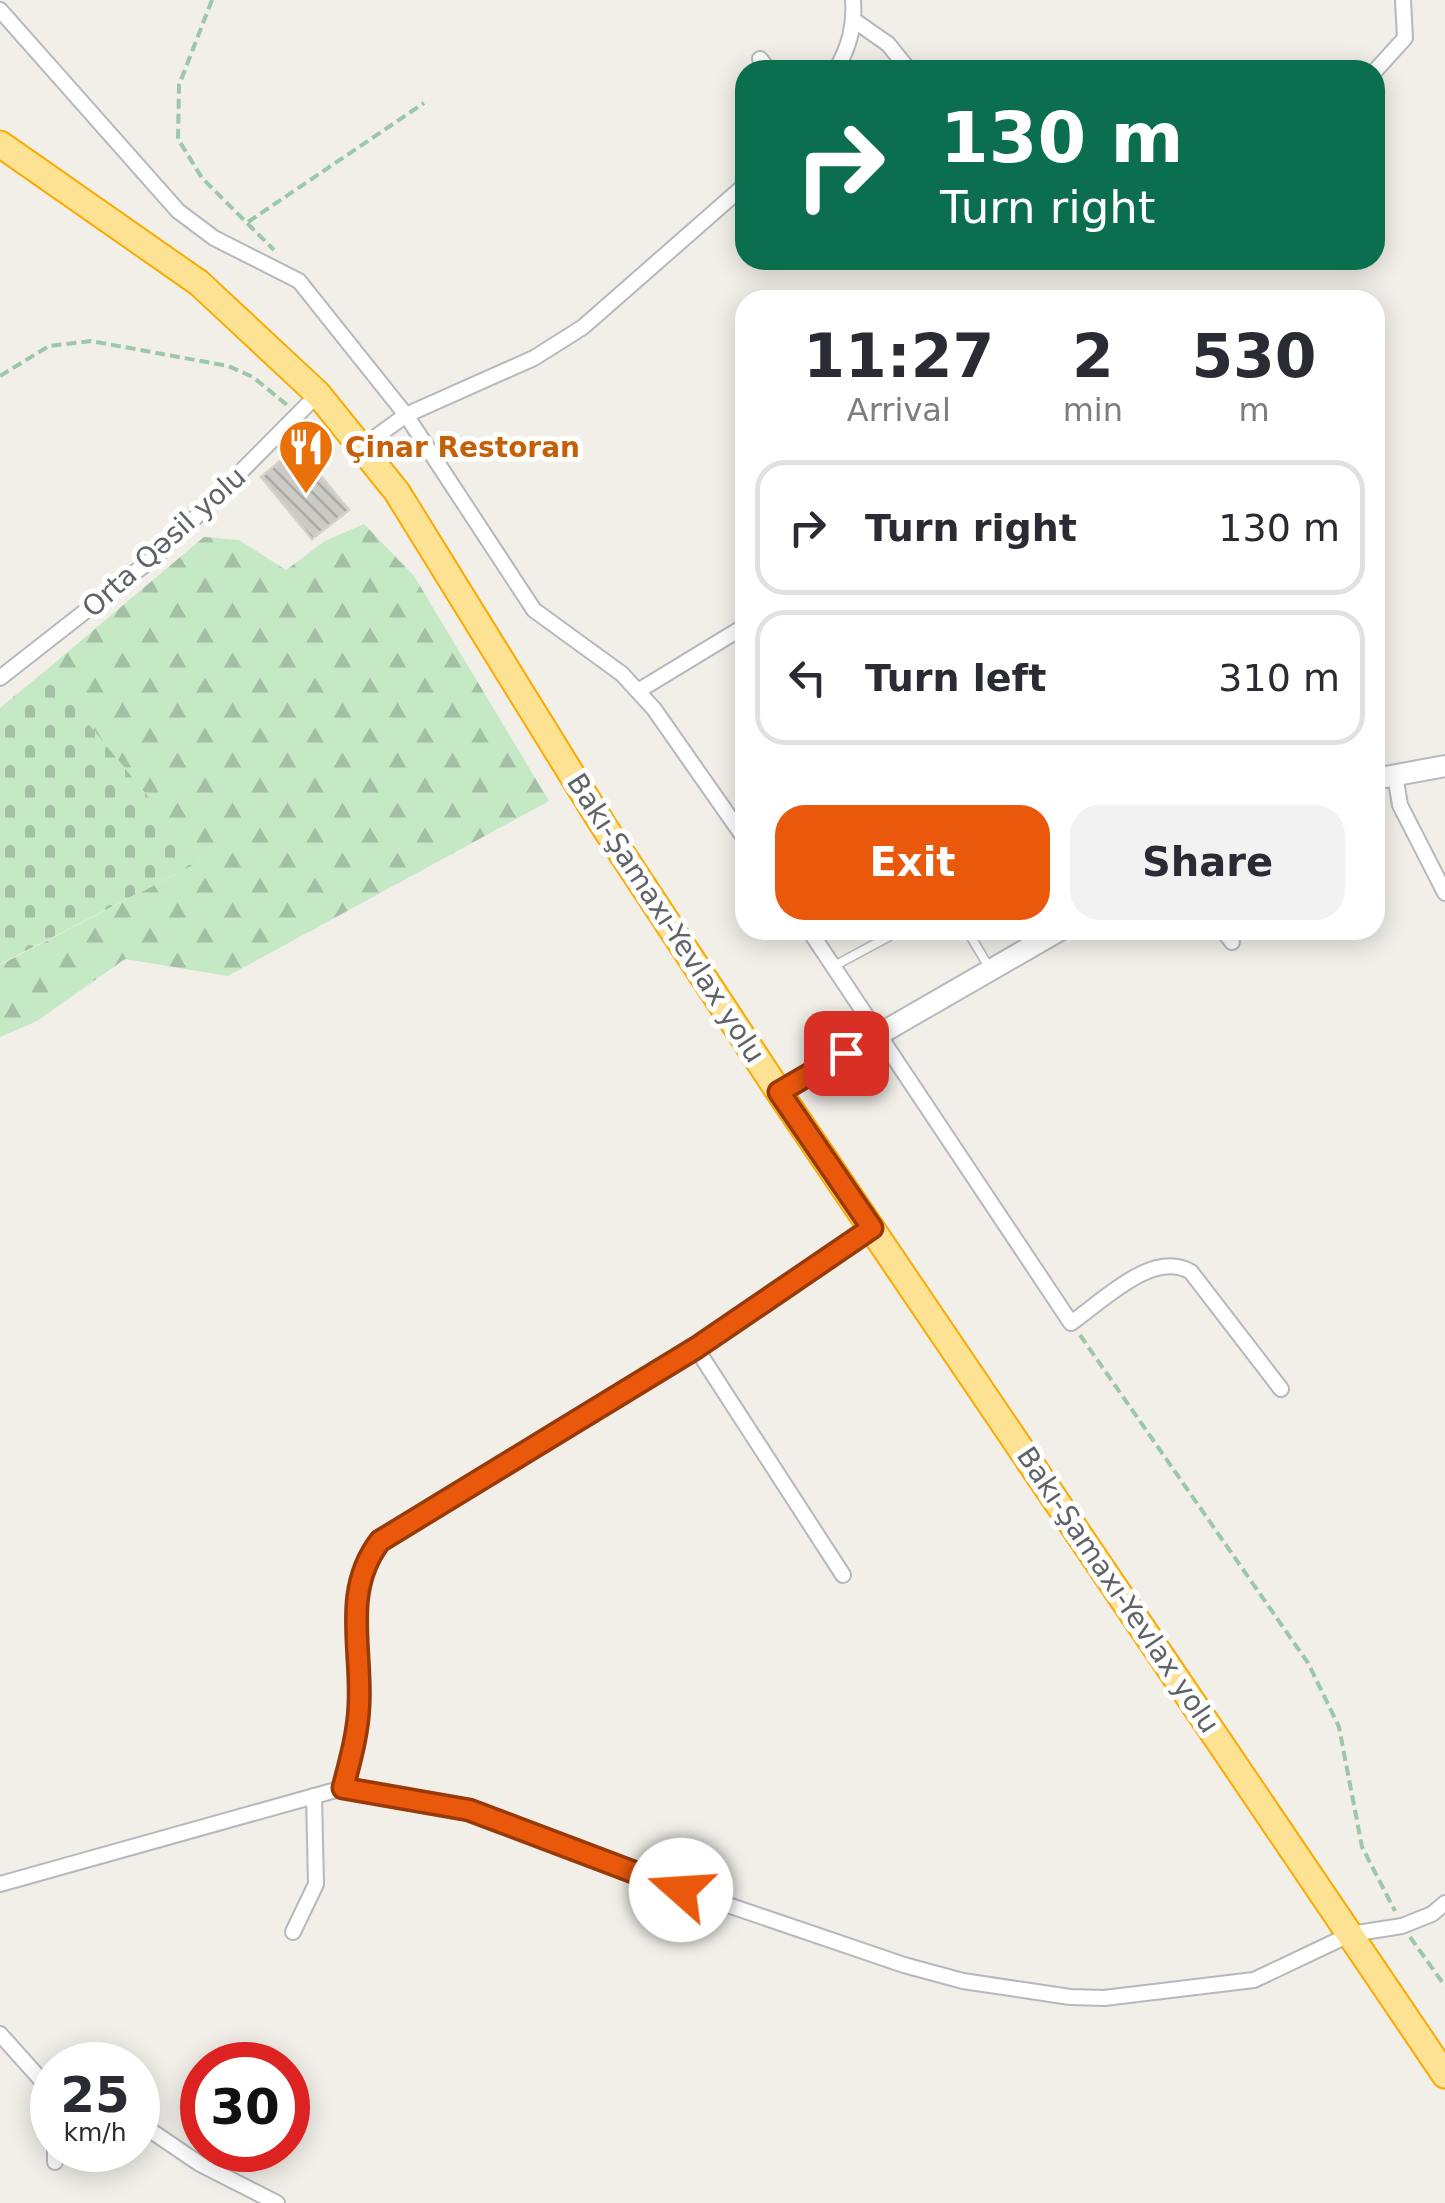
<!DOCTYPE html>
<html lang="en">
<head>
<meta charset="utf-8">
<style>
	:root { --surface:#fff; --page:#f2f2f3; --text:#2b2b33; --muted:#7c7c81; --line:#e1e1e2; --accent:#ea580c }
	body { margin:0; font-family:"DejaVu Sans",sans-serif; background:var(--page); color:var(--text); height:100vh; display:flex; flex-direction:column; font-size:38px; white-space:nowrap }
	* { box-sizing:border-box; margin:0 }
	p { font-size:32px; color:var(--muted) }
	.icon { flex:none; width:55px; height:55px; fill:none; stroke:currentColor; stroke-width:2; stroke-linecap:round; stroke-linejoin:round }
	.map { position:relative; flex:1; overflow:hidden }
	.details { position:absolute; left:735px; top:290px; width:650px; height:650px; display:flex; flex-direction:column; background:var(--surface); border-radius:30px; box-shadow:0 5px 25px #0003 }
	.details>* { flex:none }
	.banner { position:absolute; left:735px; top:60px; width:650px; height:210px; border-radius:30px; box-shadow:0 5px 25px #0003; background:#0b6e4f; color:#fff; overflow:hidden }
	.speed { position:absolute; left:30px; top:2042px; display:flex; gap:20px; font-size:50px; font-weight:700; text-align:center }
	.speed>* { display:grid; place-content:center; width:130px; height:130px; border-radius:50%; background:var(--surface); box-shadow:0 5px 25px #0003; line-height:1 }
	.speed small { font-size:25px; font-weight:400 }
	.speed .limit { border:15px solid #d22; background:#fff; color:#111 }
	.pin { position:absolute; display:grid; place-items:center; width:85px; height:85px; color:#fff; margin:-42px; border-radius:20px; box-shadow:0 5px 15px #0006 }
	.me { position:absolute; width:110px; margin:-55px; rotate:289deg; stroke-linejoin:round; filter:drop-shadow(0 0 8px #0008) }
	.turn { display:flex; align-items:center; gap:35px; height:210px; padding:0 40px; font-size:45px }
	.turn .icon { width:130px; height:130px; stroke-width:2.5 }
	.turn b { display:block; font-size:70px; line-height:85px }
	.eta { display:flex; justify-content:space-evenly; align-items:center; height:170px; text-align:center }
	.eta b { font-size:60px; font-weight:800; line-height:70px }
	.action { display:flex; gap:20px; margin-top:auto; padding:20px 40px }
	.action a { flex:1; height:115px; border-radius:30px; background:var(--accent); color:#fff; font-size:40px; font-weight:800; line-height:115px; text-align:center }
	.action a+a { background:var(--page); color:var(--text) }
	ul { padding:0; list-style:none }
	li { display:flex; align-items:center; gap:30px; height:135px; margin:0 20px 15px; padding:0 20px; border:5px solid var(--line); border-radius:30px }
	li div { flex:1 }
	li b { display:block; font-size:38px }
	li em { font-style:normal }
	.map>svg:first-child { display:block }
</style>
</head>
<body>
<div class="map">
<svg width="1445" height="2203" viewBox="0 0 1445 2203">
	<defs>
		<pattern id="forest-firs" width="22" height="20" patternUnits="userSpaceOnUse" patternTransform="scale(2.5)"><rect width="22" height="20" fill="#c5e8c5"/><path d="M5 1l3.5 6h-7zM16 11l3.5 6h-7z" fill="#a3c0a4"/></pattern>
		<pattern id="cemetery-stones" width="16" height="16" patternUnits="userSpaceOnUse" patternTransform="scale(2.5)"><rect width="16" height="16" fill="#c5e8c5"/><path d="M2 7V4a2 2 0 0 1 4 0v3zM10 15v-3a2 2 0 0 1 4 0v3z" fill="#a3c0a4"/></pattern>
		<pattern id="building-back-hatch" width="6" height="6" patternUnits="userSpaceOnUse" patternTransform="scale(2.5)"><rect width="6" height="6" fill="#cccac5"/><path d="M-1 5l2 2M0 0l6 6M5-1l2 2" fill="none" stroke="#a9a8a4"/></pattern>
	</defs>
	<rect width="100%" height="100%" fill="#f1efe8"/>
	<path fill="url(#forest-firs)" d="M364,524L414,576L549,801L228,976L125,959L37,1021L0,1037V965L201,861L45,671L204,537L239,540L286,570L325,541Z"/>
	<path fill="url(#cemetery-stones)" d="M45,671L201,861L0,964V708Z"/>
	<path fill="url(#building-back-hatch)" stroke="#d6d1c6" stroke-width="2.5" d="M297,447L349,510L312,539L261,477Z"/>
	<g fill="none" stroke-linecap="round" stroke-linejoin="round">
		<g stroke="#b5b8bc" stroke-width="11">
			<g id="lane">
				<path d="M967,930L990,969"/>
				<path d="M834,966L901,930"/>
			</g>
		</g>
		<g stroke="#b5b8bc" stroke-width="18">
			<g id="street">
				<path d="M0,10L178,211L214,238L299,281L406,415L534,610L622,674L654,709L745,839"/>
				<path d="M855,21L888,44L909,70"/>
				<path d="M760,59L769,70"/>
				<path d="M836,70C849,47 855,26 853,0"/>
				<path d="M1375,71L1405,38L1403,0"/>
				<path d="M362,447L406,415L534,358L583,327L745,185"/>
				<path d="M0,678L161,552L318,394"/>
				<path d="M638,691L745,626"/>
				<path d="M1395,775L1400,805L1445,893"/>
				<path d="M809,930L1071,1323C1103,1301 1153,1249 1191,1272L1281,1389"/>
				<path d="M1223,930L1232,942"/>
				<path d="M696,1348L843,1575"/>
				<path d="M343,1788L469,1810L587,1857L904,1965L963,1981L1070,1997L1104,1998L1254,1980L1351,1934L1402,1926L1432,1914L1445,1903"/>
				<path d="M0,1884L343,1788C350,1761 358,1733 359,1705C362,1646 342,1591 380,1541L696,1348L872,1227"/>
				<path d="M293,1932L316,1884L314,1796"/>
				<path d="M0,2034L52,2092"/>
				<path d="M138,2122L200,2164L277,2203"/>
				<path d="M55,2162V2150"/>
			</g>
		</g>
		<g stroke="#b6babf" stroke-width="24">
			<g id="secondary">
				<path d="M1375,779L1445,766"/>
				<path d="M779,1092L1060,930"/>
			</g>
		</g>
		<g stroke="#f9ab00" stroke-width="29">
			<path id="highway" d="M0,144L199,283L318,394L397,492L603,825L779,1092L1445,2075"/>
		</g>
		<g stroke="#9cc7a9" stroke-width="4" stroke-dasharray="10 5" stroke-linecap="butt">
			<path d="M212,0L179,85L178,139L202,178L274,250"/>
			<path d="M248,222L424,103"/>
			<path d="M0,376L49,346L91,341L228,366L253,377L287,405"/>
			<path d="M1080,1335L1308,1663L1339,1727L1362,1847L1395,1911"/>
			<path d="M1410,1937L1445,1986"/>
		</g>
		<use href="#lane" stroke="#fff" stroke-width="8"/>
		<use href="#street" stroke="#fff" stroke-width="14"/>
		<use href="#secondary" stroke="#fff" stroke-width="20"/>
		<use href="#highway" stroke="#fde293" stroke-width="25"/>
	</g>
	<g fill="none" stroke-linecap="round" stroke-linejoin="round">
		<g stroke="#983908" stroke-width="25">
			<path id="route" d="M681,1890L469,1810L343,1788C350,1761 358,1733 359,1705C362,1646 342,1591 380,1541L696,1348L872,1228L779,1092L846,1053"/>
		</g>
		<use href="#route" stroke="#ea580c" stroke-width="18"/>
	</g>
	<defs>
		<g id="restaurant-pin" transform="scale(2.875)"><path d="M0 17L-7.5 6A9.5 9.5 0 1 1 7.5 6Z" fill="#e8710a" stroke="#fff"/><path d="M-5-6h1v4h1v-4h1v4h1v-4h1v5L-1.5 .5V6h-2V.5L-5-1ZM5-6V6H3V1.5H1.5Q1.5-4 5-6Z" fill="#fff"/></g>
	</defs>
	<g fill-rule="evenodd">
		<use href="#restaurant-pin" x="306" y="447"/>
	</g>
	<g text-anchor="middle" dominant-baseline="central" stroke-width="10" stroke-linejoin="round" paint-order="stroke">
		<g font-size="28" font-weight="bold" fill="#c56008" stroke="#fff" text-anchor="start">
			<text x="345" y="447">Çinar Restoran</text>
		</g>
		<g font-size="28" fill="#5f6368" stroke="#fff">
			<text transform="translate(164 542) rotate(-42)">Orta Qəsil yolu</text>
			<text transform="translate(666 918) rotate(57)">Bakı-Şamaxı-Yevlax yolu</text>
			<text transform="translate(1118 1590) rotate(56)">Bakı-Şamaxı-Yevlax yolu</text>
		</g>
	</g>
</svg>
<div class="speed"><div>25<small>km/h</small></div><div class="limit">30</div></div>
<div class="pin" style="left:846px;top:1053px;background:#d93025"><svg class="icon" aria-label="arrive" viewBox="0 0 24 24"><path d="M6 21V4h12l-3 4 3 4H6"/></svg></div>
<svg class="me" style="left:681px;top:1890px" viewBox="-20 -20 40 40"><circle r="19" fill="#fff"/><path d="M0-13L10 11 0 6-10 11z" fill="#ea580c"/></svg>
<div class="banner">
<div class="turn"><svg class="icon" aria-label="right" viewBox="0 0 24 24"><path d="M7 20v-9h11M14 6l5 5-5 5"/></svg><div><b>130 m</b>Turn right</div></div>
</div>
<section class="details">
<div class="eta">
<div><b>11:27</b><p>Arrival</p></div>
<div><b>2</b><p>min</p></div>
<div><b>530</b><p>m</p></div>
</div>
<ul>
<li><svg class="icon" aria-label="right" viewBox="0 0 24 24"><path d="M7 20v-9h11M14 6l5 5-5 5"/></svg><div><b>Turn right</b></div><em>130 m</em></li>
<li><svg class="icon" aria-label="left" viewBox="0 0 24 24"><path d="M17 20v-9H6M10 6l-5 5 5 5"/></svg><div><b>Turn left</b></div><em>310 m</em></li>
</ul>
<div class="action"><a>Exit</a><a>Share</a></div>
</section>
</div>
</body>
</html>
